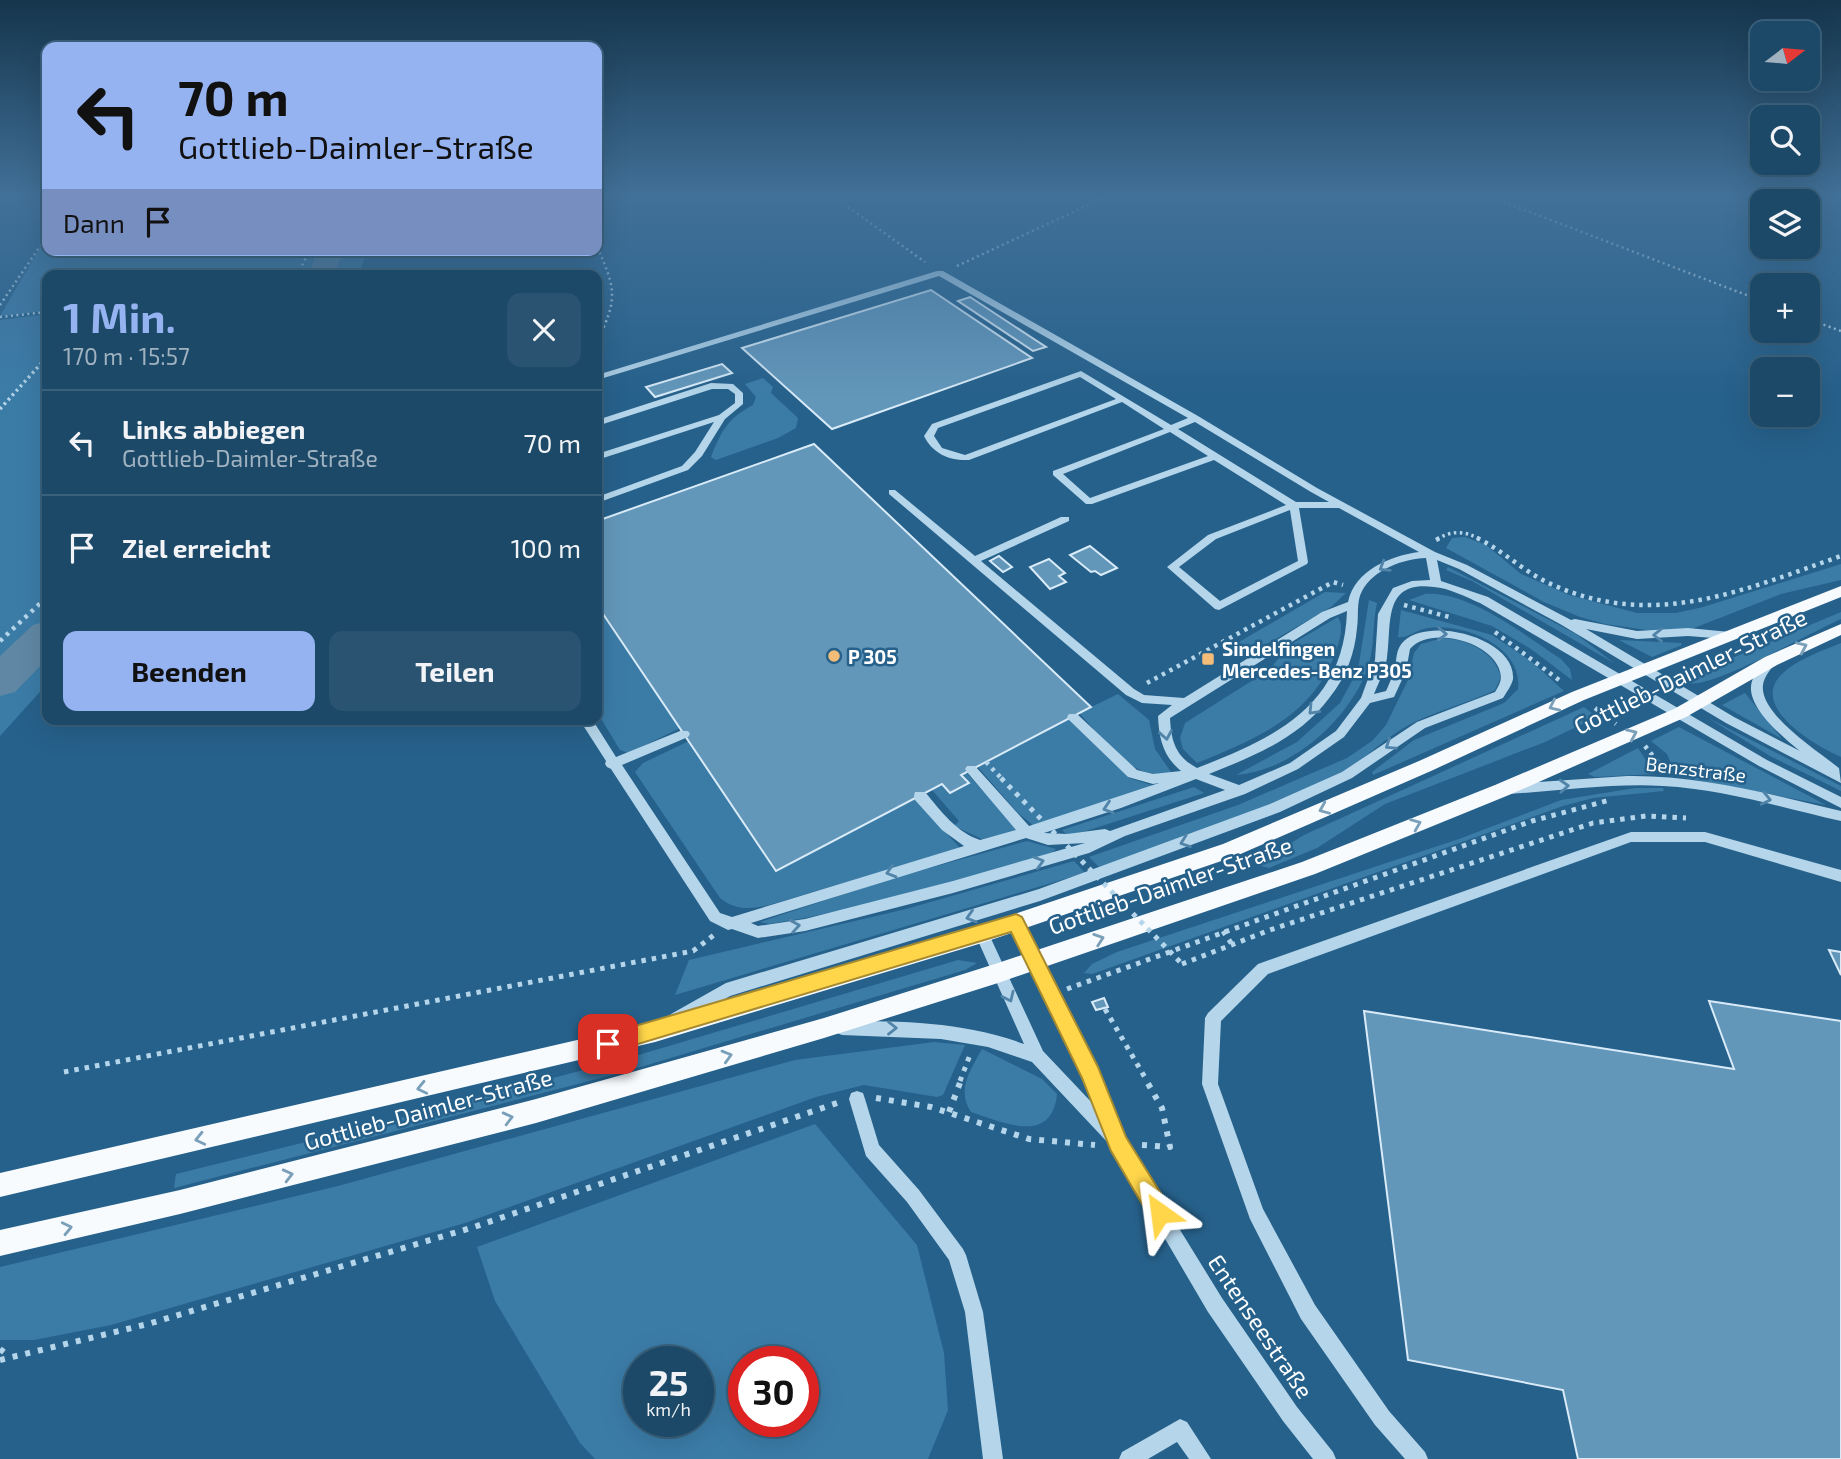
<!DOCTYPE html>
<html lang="de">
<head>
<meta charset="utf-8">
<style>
	:root { --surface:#1c4968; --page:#295371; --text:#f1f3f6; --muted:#a0b2c0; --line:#3a617c; --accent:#95b2f1 }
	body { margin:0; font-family:"Exo 2",sans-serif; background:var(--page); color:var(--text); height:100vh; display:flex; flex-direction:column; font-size:26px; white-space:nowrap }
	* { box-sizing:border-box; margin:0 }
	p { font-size:23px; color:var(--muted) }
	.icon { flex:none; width:38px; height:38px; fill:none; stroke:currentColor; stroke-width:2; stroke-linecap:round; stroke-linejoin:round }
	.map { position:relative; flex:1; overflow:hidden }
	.details { position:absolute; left:42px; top:270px; width:560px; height:455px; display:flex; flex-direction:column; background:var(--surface); border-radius:14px; box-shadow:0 7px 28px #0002,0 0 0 2px var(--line) }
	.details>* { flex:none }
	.guide { position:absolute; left:42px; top:42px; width:560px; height:214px; border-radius:14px; box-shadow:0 7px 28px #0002,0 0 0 2px var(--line); background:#95b2f1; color:#111; overflow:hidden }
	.needle { width:46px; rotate:74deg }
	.buttons { position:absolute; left:1750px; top:21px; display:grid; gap:14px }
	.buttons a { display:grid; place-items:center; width:70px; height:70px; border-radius:14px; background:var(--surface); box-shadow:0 7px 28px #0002,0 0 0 2px var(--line); font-size:35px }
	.speed { position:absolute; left:623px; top:1346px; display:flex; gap:14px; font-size:35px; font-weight:700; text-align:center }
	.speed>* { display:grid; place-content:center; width:91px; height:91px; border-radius:50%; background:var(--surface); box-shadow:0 7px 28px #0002,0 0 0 2px var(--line); line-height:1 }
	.speed small { font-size:18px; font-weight:400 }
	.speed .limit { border:10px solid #d22; background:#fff; color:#111 }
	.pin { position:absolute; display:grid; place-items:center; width:60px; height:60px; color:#fff; margin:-30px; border-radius:14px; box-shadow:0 4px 10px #0006 }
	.me { position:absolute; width:77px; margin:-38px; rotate:329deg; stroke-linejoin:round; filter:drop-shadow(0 0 5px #0008) }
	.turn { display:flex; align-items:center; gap:24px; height:147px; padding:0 21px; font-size:32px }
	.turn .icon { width:91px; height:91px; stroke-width:2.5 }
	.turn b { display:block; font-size:49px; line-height:60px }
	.then { display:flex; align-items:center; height:66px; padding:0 21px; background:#0003; gap:14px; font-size:26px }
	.round { display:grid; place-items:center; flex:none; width:74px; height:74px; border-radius:14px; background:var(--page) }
	.summary { display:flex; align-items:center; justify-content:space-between; height:119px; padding:0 21px }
	h1 { font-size:42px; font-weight:700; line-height:52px; color:var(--accent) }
	.action { display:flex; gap:14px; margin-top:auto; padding:14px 21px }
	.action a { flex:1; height:80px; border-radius:14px; background:var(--accent); color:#111; font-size:28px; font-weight:700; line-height:80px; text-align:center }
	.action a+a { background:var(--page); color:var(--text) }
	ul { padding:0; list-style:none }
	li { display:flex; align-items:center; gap:21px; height:105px; padding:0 21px; border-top:2px solid var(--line) }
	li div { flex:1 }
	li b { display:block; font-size:26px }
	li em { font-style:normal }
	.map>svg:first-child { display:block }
</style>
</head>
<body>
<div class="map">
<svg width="1841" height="1459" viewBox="0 0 1841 1459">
	<rect width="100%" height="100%" fill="#26618b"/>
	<g fill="#3b7ca7" fill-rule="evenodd">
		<path d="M47,236V250H368L358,275H47V311L0,316Z"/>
		<path d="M47,314V684L0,736V320Z"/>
		<path d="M763,378L773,387L771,393L798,418L796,428L778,438L716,460L711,457C722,430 727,419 753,405L756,397L745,384Z"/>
		<path d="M1465,537L1486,545L1521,574L1569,595L1637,613H1676L1703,607L1841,564V580L1781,594L1694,628L1654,631L1605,624L1580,617L1544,602L1446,548L1452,538Z"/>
		<path d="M1448,567L1576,634L1614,663L1472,581L1446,570Z"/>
		<path d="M1325,592L1346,593L1331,607L1246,656L1232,646Z"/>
		<path d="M1425,594C1470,591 1524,635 1561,659L1570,669L1572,680L1531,649L1492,626L1409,600Z"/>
		<path d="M1369,600L1377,603C1372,624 1375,646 1368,667C1350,719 1292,771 1236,775L1297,742L1340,703L1358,670Z"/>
		<path d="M597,605L680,728L629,753L620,750L597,712Z"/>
		<path d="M1401,610L1492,635L1532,662L1564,691L1373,775L1372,772L1414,740L1504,703L1518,689C1523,646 1464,623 1428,628C1418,629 1407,639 1398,637Z"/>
		<path d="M1841,612V619C1813,631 1712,689 1689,683L1699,672Z"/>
		<path d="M1338,617C1344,626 1340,639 1337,648C1315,716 1257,738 1197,763L1183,749L1180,738L1185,723L1269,670L1290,645Z"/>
		<path d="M1443,638C1468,640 1494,651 1501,677L1495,690C1462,706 1428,712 1397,732C1373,748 1354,769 1328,781C1255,817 1175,840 1099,867L1089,857L1238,805L1347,758L1372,741L1386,725L1408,680L1414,653L1421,644Z"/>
		<path d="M1619,640L1681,643L1682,645L1652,657Z"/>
		<path d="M1841,643V757C1815,746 1747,706 1783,673C1798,659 1822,651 1841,643Z"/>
		<path d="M1745,693L1782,739L1722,705Z"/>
		<path d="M1118,694L1149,720L1155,749L1171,772C1133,785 1102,736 1079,713Z"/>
		<path d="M1584,707L1597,717L1545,742L1385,804L1317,848L1269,868L1260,866L1261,862L1304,835Z"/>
		<path d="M1708,718L1841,786V791L1770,756Z"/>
		<path d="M1068,719L1129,778L1154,786L1034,826L1018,813L977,766Z"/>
		<path d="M1679,727L1826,805L1676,776L1667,754L1651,741Z"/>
		<path d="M689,741L776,870L915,799L960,848L769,905C751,909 736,911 720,898L635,772L643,763Z"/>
		<path d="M1638,748L1655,774L1595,777L1588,774Z"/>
		<path d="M966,772L1016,828L1017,831L982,839L954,826L959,821L932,790L943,785L951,793L969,784L961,775Z"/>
		<path d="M1194,787L1204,793L1086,831L1067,835L1062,830Z"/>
		<path d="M1635,788H1663L1664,791L1593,798L1563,806L1092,974L1084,973L1092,964L1117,952L1459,839L1561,800Z"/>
		<path d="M1027,841L1056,849L1051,854C958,881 864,910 769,924L760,922L890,879Z"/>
		<path d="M1074,861L1085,873L675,995L689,960L906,909Z"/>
		<path d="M958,960L977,963L965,970L624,1072L174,1188L176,1174L363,1128L625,1059Z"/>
		<path d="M934,1042L965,1045L943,1095L937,1097L864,1085L816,1097L465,1223L111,1325L34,1340H0V1267L338,1186L795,1060Z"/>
		<path d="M982,1049L1042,1079L1057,1094C1052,1146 1002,1122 971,1112C956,1090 971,1069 982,1049Z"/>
		<path d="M815,1124L917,1245L944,1353L948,1410L928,1459H595L580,1443L495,1301L477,1247ZM639,1362H698V1421H639ZM744,1362H803V1421H744Z"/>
	</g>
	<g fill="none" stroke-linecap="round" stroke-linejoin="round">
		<g fill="#6088a4" fill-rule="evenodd">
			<path d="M318,250H344L334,275H308Z"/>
			<path d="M47,621V659L15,692L0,696V656L33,625Z"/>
		</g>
	</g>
	<g fill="#6397ba" stroke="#d9ebf8" stroke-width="2">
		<path d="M931,290L1032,358L832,429L742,348Z"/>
		<path d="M970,297L1046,347L1033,351L958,301Z"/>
		<path d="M722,364L732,373L655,397L646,387Z"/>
		<path d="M814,444L1091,707L961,775L969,783L950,793L942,784L776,871L597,605V521Z"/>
		<path d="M1090,546L1117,568L1101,575L1095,571L1091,572L1070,555Z"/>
		<path d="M999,556L1012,567L1003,572L990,561Z"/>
		<path d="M1049,559L1065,573L1059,576L1066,582L1050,589L1030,567Z"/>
		<path d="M1829,950L1841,952V975Z"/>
		<path d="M1104,998L1108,1007L1096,1010L1092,1002Z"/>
		<path d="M1709,1001L1841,1021V1459H1578L1563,1390L1408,1360L1364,1011L1734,1069Z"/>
	</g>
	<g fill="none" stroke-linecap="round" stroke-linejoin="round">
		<g stroke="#b4d5ea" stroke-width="2.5" stroke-dasharray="2 3.5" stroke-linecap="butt">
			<path d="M838,194L848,207L925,262"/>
			<path d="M1483,194L1762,301"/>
			<path d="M597,247C616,288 618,300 597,341"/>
			<path d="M957,266L1112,194"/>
			<path d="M297,275L310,250"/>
			<path d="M0,305L47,236"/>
			<path d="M0,317L47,312"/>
			<path d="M1808,319L1841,331"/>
		</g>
		<g stroke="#b4d5ea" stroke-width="3.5" stroke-dasharray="2.5 3.5" stroke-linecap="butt">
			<path d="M0,409L47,357"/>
			<path d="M1437,539C1453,530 1464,531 1480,539"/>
		</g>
		<g stroke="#b4d5ea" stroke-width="4.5" stroke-dasharray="3.5 5" stroke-linecap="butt">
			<path d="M1477,538C1504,551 1525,573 1553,585C1655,630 1744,590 1841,556"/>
			<path d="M1436,540L1440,538"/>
			<path d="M1404,605L1453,618"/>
			<path d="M1495,632L1563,683"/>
			<path d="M0,641L47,597"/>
			<path d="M1147,683L1333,582L1343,585"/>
			<path d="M1595,708L1616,724"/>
			<path d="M1645,746L1661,766"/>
		</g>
		<g stroke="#b4d5ea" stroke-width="5" stroke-dasharray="4.5 6" stroke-linecap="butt">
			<path d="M1223,931L1233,946"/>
			<path d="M1182,964L1270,930L1593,823L1646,816L1686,818"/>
			<path d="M1067,989L1532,821L1610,800"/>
			<path d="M1105,1009L1147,1081"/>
			<path d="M64,1072L693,951L714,935"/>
			<path d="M960,1081L970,1055"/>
		</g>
		<g stroke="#b4d5ea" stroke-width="6" stroke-dasharray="5 8" stroke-linecap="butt">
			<path d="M876,1098L931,1107L1029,1139L1095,1145"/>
			<path d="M949,1112L961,1080"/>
			<path d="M1142,1145L1170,1147L1162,1108L1146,1080"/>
			<path d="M0,1349L10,1357"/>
			<path d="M0,1360L148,1324L474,1227L840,1102"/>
		</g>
		<g fill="#b4d5ea" fill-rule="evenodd">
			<path d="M937,271H943L1198,416L1317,488L1435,552L1467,565L1571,620L1575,619L1637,631L1688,628L1730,632L1732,635L1726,639L1688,636L1637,639L1586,629L1734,717L1800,751C1783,737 1744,706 1752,681C1755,673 1762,665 1767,658H1775L1777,661C1772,668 1764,676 1763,685C1759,714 1819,752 1839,768L1841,783L1726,723L1560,624L1459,569L1437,560L1441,581L1488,597L1767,760L1841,797V808L1759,766L1480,603C1466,597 1449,588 1434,587C1382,580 1392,624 1387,658C1385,670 1379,682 1374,694L1386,691C1389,684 1392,678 1394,671C1397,661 1395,649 1404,641C1430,616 1516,638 1513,679C1512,685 1506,693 1503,698L1425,728L1352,778L1280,812L1040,901L730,996L681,1024L676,1026L671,1024L668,1019L671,1014L726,983L1039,889L1270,804L1342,772L1417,722L1495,692C1498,687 1501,682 1501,677C1499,643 1431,624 1410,649L1406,671L1394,697L1370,703L1344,737L1298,769L1245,794L1125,836L1089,853L953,893L805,931L758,938L732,929L728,930L710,921L611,769L607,767L605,764L606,761L579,719H592L616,757L680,731H688L690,734L688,737L622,765L720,913L732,917L964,846L942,830L915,800L914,796L915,792H925C941,811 956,832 980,840L1016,830L967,772L965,769L967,766H975L1029,826L1159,783L1153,784L1128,777L1069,720L1067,717L1069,714H1077L1137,770L1153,774L1181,771C1163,756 1159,739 1158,716L1172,705L1142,703L1126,695L889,494V490H895L975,556L1061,517H1069V521L981,561L1134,689L1144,695L1184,698L1322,612L1348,602C1355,570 1390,556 1419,552L1339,508H1299L1308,562L1307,564L1219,610L1215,609L1167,567L1208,535L1286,505L1214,460L1092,504H1086L1053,475V471L1164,429L1122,402L969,460C950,461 933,454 924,436L932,424L1081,371L1171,425L1188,418L939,276L597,380V375ZM1080,377L1116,399L965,455L942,448L934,436L938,428ZM1195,422L1311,492L1329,502H1296L1178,429ZM1170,432L1208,456L1090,498L1063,474ZM1290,510L1298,561L1220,601L1179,567L1216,539ZM1426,558L1430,580L1412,581L1393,588L1378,614L1375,660L1361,698L1336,731L1290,763L1239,785L1209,774C1254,756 1300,738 1330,697C1346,677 1355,653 1357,628C1359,616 1356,602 1362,591C1374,569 1403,559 1426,558ZM1347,611C1344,706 1275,738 1197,768C1176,757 1171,741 1170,718L1330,618ZM1196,779L1225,790L1110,831L1105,829L1067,834L1044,833L1121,808ZM1026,838L1048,845L1085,843L953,881L805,919L758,926L751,923Z"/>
			<path d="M711,383L733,384L743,393V404L725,419L702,456L688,470L597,503V497L682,466L695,452L714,422L597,460V454L719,415L735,403V394L728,389H712L597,426V420Z"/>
			<path d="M1627,776C1700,775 1770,794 1841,811V821C1783,808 1723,789 1663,786C1612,783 1560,791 1509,794L1504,793L1503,789L1504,785L1509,784Z"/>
			<path d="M1631,832H1705L1841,870V882L1705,842H1631L1268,974L1221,1021L1218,1084L1263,1209L1315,1305L1389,1411L1425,1452L1428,1459H1405L1375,1425L1301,1319L1250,1219L1202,1084L1205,1018L1208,1013L1258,964Z"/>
			<path d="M1016,917L1021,919L1097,1069L1124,1139L1222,1298L1297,1407L1333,1452L1336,1459H1313L1283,1421L1208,1312L1110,1145L1032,1062L988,1047L941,1039L842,1035L837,1033L834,1028L837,1023L842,1021C904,1021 965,1022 1024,1044L975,934L977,930L982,928L987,930L1043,1051L1096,1107L1084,1077L1009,923L1011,919Z"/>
			<path d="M857,1091L863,1093L865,1099L879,1145L919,1190L963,1249L966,1255L983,1312L1003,1459H983L965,1312L949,1260L907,1202L866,1156L849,1099L851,1093Z"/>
			<path d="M1180,1419L1187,1422L1211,1459H1189L1177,1442L1148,1459H1119L1122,1452Z"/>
		</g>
		<g fill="#f8fbfe" fill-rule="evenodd">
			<path d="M1841,586V597L1584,700L1431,771L1236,856L982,943L655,1042L0,1197V1173L655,1022L982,925L1223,844L1419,761L1572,692Z"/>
			<path d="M1841,624V635L1777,665L1686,717L1509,795L1315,874L998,983L824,1038L536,1123L180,1214L0,1256V1230L180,1190L536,1099L824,1018L998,963L1302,862L1495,785L1674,709L1765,657Z"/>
		</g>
		<path stroke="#b4d5ea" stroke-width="4.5" stroke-dasharray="3.5 5" stroke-linecap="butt" d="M986,762L1003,780"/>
		<path stroke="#b4d5ea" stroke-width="5" stroke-dasharray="4.5 6" stroke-linecap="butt" d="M1001,778L1182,964"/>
	</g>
	<defs><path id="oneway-chevron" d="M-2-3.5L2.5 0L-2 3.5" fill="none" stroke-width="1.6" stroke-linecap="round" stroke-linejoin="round" transform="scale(1.75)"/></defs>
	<g stroke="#5184a8">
		<use href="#oneway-chevron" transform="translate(1384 567) rotate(148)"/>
		<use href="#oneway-chevron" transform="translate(1442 634) rotate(2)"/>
		<use href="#oneway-chevron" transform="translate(1658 635) rotate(179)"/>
		<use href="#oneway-chevron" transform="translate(1313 710) rotate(134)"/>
		<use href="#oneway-chevron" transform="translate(1166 735) rotate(80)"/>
		<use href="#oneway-chevron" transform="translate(1390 745) rotate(146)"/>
		<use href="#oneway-chevron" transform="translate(1564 786) rotate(-3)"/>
		<use href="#oneway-chevron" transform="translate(1766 799) rotate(13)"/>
		<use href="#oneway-chevron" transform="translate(1108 808) rotate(162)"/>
		<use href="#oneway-chevron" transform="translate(1185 842) rotate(160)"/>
		<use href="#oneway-chevron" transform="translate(1039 862) rotate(-16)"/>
		<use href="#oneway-chevron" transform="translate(891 872) rotate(164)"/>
		<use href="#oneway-chevron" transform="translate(971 917) rotate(163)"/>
		<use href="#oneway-chevron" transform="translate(795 926) rotate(-9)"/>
		<use href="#oneway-chevron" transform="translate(1009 997) rotate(65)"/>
		<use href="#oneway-chevron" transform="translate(892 1028)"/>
	</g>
	<g stroke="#7a9fb9">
		<use href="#oneway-chevron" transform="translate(1802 647) rotate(-24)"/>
		<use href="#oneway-chevron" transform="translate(1554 706) rotate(155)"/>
		<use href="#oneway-chevron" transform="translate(1632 734) rotate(-24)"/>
		<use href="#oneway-chevron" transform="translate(1324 809) rotate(157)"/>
		<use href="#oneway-chevron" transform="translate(1416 824) rotate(-22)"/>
		<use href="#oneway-chevron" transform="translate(1099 939) rotate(-19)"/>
		<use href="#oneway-chevron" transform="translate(727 1056) rotate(-16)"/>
		<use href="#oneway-chevron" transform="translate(422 1088) rotate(167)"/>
		<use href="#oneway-chevron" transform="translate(508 1118) rotate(-14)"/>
		<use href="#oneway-chevron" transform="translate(200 1139) rotate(167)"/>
		<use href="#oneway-chevron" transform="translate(288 1175) rotate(-14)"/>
		<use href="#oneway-chevron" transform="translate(67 1228) rotate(-13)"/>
	</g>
	<linearGradient id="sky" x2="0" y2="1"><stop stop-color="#15354c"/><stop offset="0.49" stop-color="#417098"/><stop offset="1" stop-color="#417098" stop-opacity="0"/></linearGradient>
	<rect width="1841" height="398" fill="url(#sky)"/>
	<path fill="#ffd54a" stroke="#a68a30" stroke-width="2" d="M1016,914L1022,917L1098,1067L1126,1137L1168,1205L1171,1213L1168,1221L1160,1224L1152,1221L1111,1151L1082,1078L1011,932L608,1053L600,1051L597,1044L600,1037L608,1034Z"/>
	<g fill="#f3bd79" stroke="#26618b" stroke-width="2.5">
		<circle cx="834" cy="656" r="7"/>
		<rect x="1201" y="652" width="14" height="14" rx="3.5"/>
	</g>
	<g text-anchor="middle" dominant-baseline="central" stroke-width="5" stroke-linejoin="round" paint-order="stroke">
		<g font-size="19" font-weight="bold" fill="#fff" stroke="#26618b" text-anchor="start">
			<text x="1222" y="648">Sindelfingen<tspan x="1222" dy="22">Mercedes-Benz P305</tspan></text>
			<text x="848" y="656">P 305</text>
		</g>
		<g font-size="19" fill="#fff" stroke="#26618b">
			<text transform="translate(1696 769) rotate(7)">Benzstraße</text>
		</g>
		<g font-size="23" fill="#fff" stroke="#26618b">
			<text transform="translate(1690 671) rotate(-26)">Gottlieb-Daimler-Straße</text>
			<text transform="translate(1170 885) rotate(-19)">Gottlieb-Daimler-Straße</text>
			<text transform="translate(428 1109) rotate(-15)">Gottlieb-Daimler-Straße</text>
			<text transform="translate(1261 1326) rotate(56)">Entenseestraße</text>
		</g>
	</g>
</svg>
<div class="buttons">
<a><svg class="needle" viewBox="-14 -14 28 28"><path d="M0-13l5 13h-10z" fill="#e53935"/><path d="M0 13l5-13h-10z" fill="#a0b2c0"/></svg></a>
<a><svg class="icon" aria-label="search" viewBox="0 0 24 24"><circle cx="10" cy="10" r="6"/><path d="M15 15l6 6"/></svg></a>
<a><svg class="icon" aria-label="layers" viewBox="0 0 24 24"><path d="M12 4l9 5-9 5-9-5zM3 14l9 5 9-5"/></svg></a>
<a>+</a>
<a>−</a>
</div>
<div class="speed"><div>25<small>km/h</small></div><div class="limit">30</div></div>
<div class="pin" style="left:608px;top:1044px;background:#d93025"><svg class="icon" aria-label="arrive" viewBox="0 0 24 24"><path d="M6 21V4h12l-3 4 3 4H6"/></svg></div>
<svg class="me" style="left:1160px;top:1213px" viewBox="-20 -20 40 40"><path d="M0-17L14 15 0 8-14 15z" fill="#ffd54a" stroke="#fff" stroke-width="4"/></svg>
<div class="guide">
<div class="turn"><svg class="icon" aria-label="left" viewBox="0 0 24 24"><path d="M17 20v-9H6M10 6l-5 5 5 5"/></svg><div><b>70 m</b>Gottlieb-Daimler-Straße</div></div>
<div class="then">Dann<svg class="icon" aria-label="arrive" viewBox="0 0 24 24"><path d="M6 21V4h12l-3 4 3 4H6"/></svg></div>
</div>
<section class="details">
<div class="summary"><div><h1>1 Min.</h1><p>170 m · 15:57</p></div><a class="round"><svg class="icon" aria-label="close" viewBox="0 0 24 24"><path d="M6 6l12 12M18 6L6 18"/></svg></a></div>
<ul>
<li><svg class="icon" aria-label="left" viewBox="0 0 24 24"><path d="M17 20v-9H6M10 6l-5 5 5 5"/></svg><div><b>Links abbiegen</b><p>Gottlieb-Daimler-Straße</p></div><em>70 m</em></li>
<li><svg class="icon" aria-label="arrive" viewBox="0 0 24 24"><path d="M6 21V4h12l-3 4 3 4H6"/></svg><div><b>Ziel erreicht</b></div><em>100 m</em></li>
</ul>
<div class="action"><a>Beenden</a><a>Teilen</a></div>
</section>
</div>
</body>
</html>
